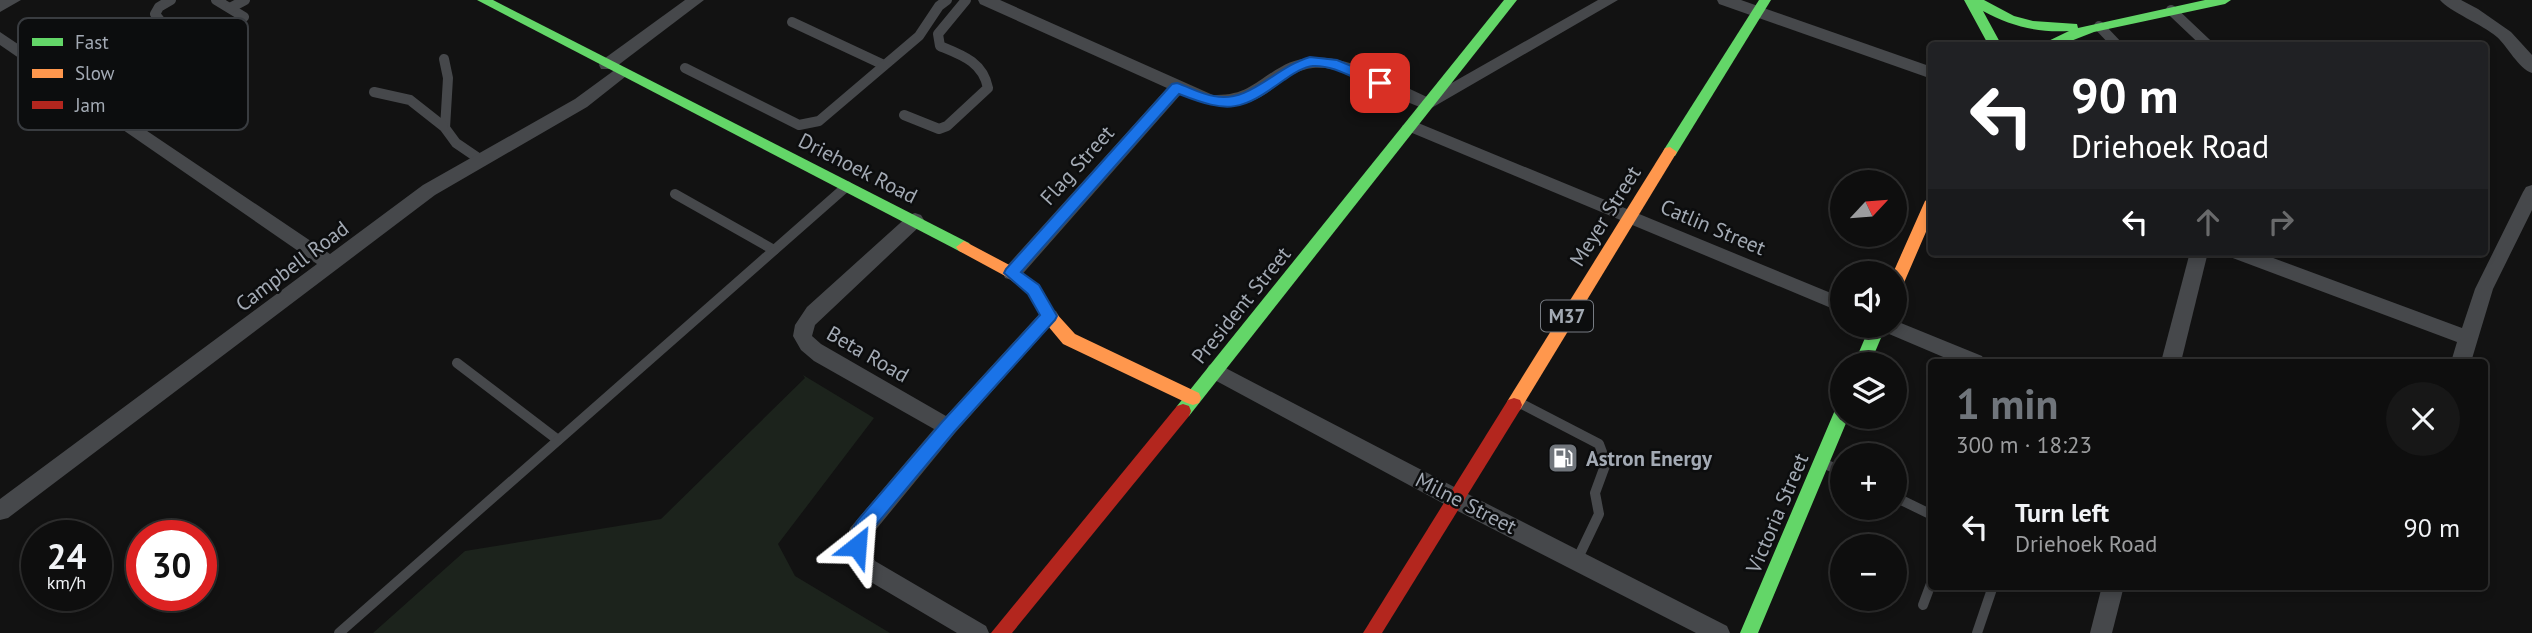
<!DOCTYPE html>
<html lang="en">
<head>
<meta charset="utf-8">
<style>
	:root { --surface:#0e0e0e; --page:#171717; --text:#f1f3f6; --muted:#9b9c9e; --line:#2e2e2e; --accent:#70757b }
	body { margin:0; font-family:"PT Sans",sans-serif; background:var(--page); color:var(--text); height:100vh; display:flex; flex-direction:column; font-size:26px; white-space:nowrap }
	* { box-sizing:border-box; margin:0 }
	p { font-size:23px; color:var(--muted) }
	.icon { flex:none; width:38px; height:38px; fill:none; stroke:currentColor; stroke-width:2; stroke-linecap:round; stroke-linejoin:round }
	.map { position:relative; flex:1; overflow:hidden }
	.details { position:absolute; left:1928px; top:359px; width:560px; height:231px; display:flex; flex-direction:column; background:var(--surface); border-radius:7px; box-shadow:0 4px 10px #0003,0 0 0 2px var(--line) }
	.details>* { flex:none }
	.top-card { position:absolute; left:1928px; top:42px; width:560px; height:214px; border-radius:7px; box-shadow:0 4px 10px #0003,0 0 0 2px var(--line); background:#202124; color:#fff; overflow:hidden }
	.needle { width:46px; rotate:64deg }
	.tools { position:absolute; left:1830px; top:170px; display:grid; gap:14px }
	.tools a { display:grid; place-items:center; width:77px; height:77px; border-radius:50%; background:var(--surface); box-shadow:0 4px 10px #0003,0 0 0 2px var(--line); font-size:35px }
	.speed { position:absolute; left:21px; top:520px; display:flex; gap:14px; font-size:35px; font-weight:700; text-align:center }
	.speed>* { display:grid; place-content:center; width:91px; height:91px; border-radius:50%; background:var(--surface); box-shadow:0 4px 10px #0003,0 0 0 2px var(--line); line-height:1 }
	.speed small { font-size:18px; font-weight:400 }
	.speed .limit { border:10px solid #d22; background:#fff; color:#111 }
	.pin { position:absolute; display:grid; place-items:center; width:60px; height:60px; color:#fff; margin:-30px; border-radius:14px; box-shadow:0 4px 10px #0006 }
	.me { position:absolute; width:77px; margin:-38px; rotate:28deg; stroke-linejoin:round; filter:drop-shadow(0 0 5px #0008) }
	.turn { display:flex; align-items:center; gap:24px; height:147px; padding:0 28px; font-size:32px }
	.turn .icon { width:91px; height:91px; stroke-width:2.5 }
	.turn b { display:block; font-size:49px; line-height:60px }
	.lanes { display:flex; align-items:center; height:66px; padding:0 28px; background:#0003; justify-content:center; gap:35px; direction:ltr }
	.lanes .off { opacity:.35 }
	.round { display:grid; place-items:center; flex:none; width:74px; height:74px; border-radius:37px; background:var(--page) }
	.overview { display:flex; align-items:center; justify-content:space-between; height:119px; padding:0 28px }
	h1 { font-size:42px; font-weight:600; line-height:52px; color:var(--accent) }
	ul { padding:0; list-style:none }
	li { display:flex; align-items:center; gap:21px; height:98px; padding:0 28px }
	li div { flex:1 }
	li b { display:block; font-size:26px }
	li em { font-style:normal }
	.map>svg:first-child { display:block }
</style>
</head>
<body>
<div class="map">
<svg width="2532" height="633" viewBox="0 0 2532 633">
	<rect width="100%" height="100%" fill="#121212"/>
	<path fill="#1c231c" d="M803,375L874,418L778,544L795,576L890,633H373L465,551L661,519L805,378Z"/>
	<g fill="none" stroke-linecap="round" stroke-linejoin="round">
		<g stroke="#46484b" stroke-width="10">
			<path d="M216,0L244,17"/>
			<path d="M230,8L245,0"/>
			<path d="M2171,10L2209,46"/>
			<path d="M792,22L884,65"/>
			<path d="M2099,26L2118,46"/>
			<path d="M85,41L115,62L130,61L170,38L171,34L155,14L159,7L171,0"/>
			<path d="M444,59L448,78L445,128L456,143L481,160"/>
			<path d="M685,68L799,125L819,121L919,36L939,6L947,0"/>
			<path d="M50,72L94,48"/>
			<path d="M374,92L410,100L443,126"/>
			<path d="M904,115L939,129L947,126L988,88C983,62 962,55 940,46L938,34L966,0"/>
			<path d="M675,194L774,250"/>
			<path d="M457,363L558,440"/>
			<path d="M1518,402L1599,444L1606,463L1595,493L1599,514L1577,560"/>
			<path d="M1825,464L1843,472"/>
			<path d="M1895,497L1932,515"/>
			<path d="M1923,605L1932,581"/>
			<path d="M339,633L847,186"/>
			<path d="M1977,633L1993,586"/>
		</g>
		<g fill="#46484b" fill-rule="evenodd">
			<path d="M0,0H21L0,12Z"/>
			<path d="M685,0H704L613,69H601L599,65L601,61Z"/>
			<path d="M978,0H1000L1213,95C1247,96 1254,82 1281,67C1328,40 1383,78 1427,97L1598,0H1618L1428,110C1391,99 1353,65 1313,68C1299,69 1286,78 1275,87C1243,113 1217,110 1181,94L1019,278L1012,280L1005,278L1003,273L1005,268L1167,88L980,4Z"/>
			<path d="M1717,0H1741L1932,67V79L1719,4Z"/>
			<path d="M2440,0H2461L2478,9L2511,32L2532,55V73C2519,69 2507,46 2497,37C2482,24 2450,12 2440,0Z"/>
			<path d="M0,32L330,254L423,185L575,99L616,69L622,67L630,73L587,107L435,195L8,518L0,520V499L317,264L0,45Z"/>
			<path d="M1411,120L1843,298V313L1405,130L1402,126Z"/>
			<path d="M2532,185V210L2493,289L2471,362H2451L2457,342L2230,257L2228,252H2257L2462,328L2475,289L2523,192L2526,187Z"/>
			<path d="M915,213L921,215L924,220L921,225L815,325L812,336L821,344L946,416L1042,311L1049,308L1056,311L1059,316L955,433L869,538L868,546L875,561L986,626L989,633H957L859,575L846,546L850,528L934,429L814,361L801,350L793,336L795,325L807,307L909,215Z"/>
			<path d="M2190,252H2208L2181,362H2161Z"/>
			<path d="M1896,321L1982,356L1985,362H1955L1882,331L1880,326H1895Z"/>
			<path d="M1216,363L1462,491L1727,626L1730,633H1696L1446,505L1209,377L1206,371L1209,365Z"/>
			<path d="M2102,586H2124L2112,633H2090Z"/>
		</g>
		<g fill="#63d668" fill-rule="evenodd">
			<path d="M477,0H493L969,243L972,247L964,253L959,251Z"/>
			<path d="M1504,0H1517L1189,416L1183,418L1177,416L1175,411L1177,406Z"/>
			<path d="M1759,0H1771L1675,156H1665L1663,152L1665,148Z"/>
			<path d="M1964,0H1984L2014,16L2033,21L2077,24L2078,28L2205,0H2231L2225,4L2094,32L2058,46H2038L2069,31C2038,33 2010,26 1983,11L2002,46H1989Z"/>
			<path d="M1870,326H1886L1870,364H1854Z"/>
			<path d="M1843,403V416H1849L1758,633H1740L1835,410L1837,405Z"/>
		</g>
		<g fill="#ff974d" fill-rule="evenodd">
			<path d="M1670,147L1677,152L1520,410L1514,412L1508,410L1506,405L1508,400L1665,148Z"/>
			<path d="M1932,196V218L1903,285L1895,291V273H1893L1925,201Z"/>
			<path d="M964,241L1017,269L1039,286L1055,312L1075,334L1199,393L1201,398L1199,403L1193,405L1187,403L1063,344L1043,320L1029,294L1007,277L959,251L956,247Z"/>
		</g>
		<g fill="#b3261e" fill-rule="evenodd">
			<path d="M1514,398L1520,400L1522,405L1520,410L1382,633H1363L1508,400Z"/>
			<path d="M1183,404L1189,406L1191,411L1189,416L1012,633H991L1177,406Z"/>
		</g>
	</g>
	<path fill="#1a73e8" stroke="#114b97" stroke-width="2" d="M1310,57L1337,60L1385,80L1387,83L1380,88C1358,82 1337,65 1313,66C1303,67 1293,74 1284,80C1241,111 1230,114 1179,94L1021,272L1039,285L1057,316L1055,320L954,432L871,531L863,551L857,554L851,551C845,540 852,530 858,520L942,422L1040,315L1028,294L1004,273L1006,269L1172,84L1177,83C1189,87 1201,94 1214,96C1249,104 1275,67 1310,57Z"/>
	<defs>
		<g id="fuel-square" transform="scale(1.575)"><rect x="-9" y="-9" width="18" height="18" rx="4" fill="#70757b" stroke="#0c0d0e"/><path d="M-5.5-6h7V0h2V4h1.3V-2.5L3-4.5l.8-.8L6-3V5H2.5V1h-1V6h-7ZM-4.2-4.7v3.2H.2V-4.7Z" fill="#fff"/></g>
	</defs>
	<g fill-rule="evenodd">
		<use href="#fuel-square" x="1563" y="458"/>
	</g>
	<g text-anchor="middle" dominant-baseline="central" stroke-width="5" stroke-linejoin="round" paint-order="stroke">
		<rect fill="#0c0d0e" stroke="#767b82" stroke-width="2" x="1541" y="300.5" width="52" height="31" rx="5"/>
		<g font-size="19" font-weight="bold" fill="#a3aab4">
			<text x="1567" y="316">M37</text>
		</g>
		<g font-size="21" fill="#a3aab4" stroke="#0c0d0e">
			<text transform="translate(1077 165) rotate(-48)">Flag Street</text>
			<text transform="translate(858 168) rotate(27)">Driehoek Road</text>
			<text transform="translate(1605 216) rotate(-58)">Meyer Street</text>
			<text transform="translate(1713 227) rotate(23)">Catlin Street</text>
			<text transform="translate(292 266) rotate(-37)">Campbell Road</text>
			<text transform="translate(1241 305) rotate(-51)">President Street</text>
			<text transform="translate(868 354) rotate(30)">Beta Road</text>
			<text transform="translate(1466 503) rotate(27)">Milne Street</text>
			<text transform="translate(1777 513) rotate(-67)">Victoria Street</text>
		</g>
		<g font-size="21" font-weight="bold" fill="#a3aab4" stroke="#0c0d0e" text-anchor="start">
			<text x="1586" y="458">Astron Energy</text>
		</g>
	</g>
	<rect x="18" y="18" width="230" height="112" rx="10" fill="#0c0d0e" stroke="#393c40" stroke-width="2"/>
	<rect x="32" y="38" width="31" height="8" fill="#63d668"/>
	<rect x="32" y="69" width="31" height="9" fill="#ff974d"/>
	<rect x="32" y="101" width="31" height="8" fill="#b3261e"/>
	<g font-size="19" fill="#a3aab4">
		<text x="75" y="49">Fast</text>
		<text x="75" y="80">Slow</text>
		<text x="75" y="112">Jam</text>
	</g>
</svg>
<div class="tools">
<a><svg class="needle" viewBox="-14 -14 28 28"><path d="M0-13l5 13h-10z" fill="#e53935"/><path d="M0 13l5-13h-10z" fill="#9b9c9e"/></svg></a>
<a><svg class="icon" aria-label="sound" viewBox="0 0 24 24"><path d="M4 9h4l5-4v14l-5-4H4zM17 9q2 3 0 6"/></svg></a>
<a><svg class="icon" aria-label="layers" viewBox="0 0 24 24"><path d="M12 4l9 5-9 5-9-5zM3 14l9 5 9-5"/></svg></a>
<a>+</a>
<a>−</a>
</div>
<div class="speed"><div>24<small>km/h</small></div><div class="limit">30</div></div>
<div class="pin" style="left:1380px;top:83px;background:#d93025"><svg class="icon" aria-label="arrive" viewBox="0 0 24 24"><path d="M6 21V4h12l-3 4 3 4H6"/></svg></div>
<svg class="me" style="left:857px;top:546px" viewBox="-20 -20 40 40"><path d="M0-17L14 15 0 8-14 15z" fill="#1a73e8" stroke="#fff" stroke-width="4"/></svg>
<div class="top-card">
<div class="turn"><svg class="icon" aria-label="left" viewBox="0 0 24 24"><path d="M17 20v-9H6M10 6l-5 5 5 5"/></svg><div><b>90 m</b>Driehoek Road</div></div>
<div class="lanes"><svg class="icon" aria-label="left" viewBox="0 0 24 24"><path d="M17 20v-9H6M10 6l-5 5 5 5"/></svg><svg class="icon off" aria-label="ahead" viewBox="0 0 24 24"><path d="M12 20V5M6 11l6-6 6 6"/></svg><svg class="icon off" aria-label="right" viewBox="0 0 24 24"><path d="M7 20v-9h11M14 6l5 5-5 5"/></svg></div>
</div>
<section class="details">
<div class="overview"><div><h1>1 min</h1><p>300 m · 18:23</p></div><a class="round"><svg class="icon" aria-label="close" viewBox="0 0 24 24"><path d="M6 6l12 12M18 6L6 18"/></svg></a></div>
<ul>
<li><svg class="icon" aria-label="left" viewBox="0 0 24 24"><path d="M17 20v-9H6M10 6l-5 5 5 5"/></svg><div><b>Turn left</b><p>Driehoek Road</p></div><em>90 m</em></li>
</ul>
</section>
</div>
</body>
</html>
